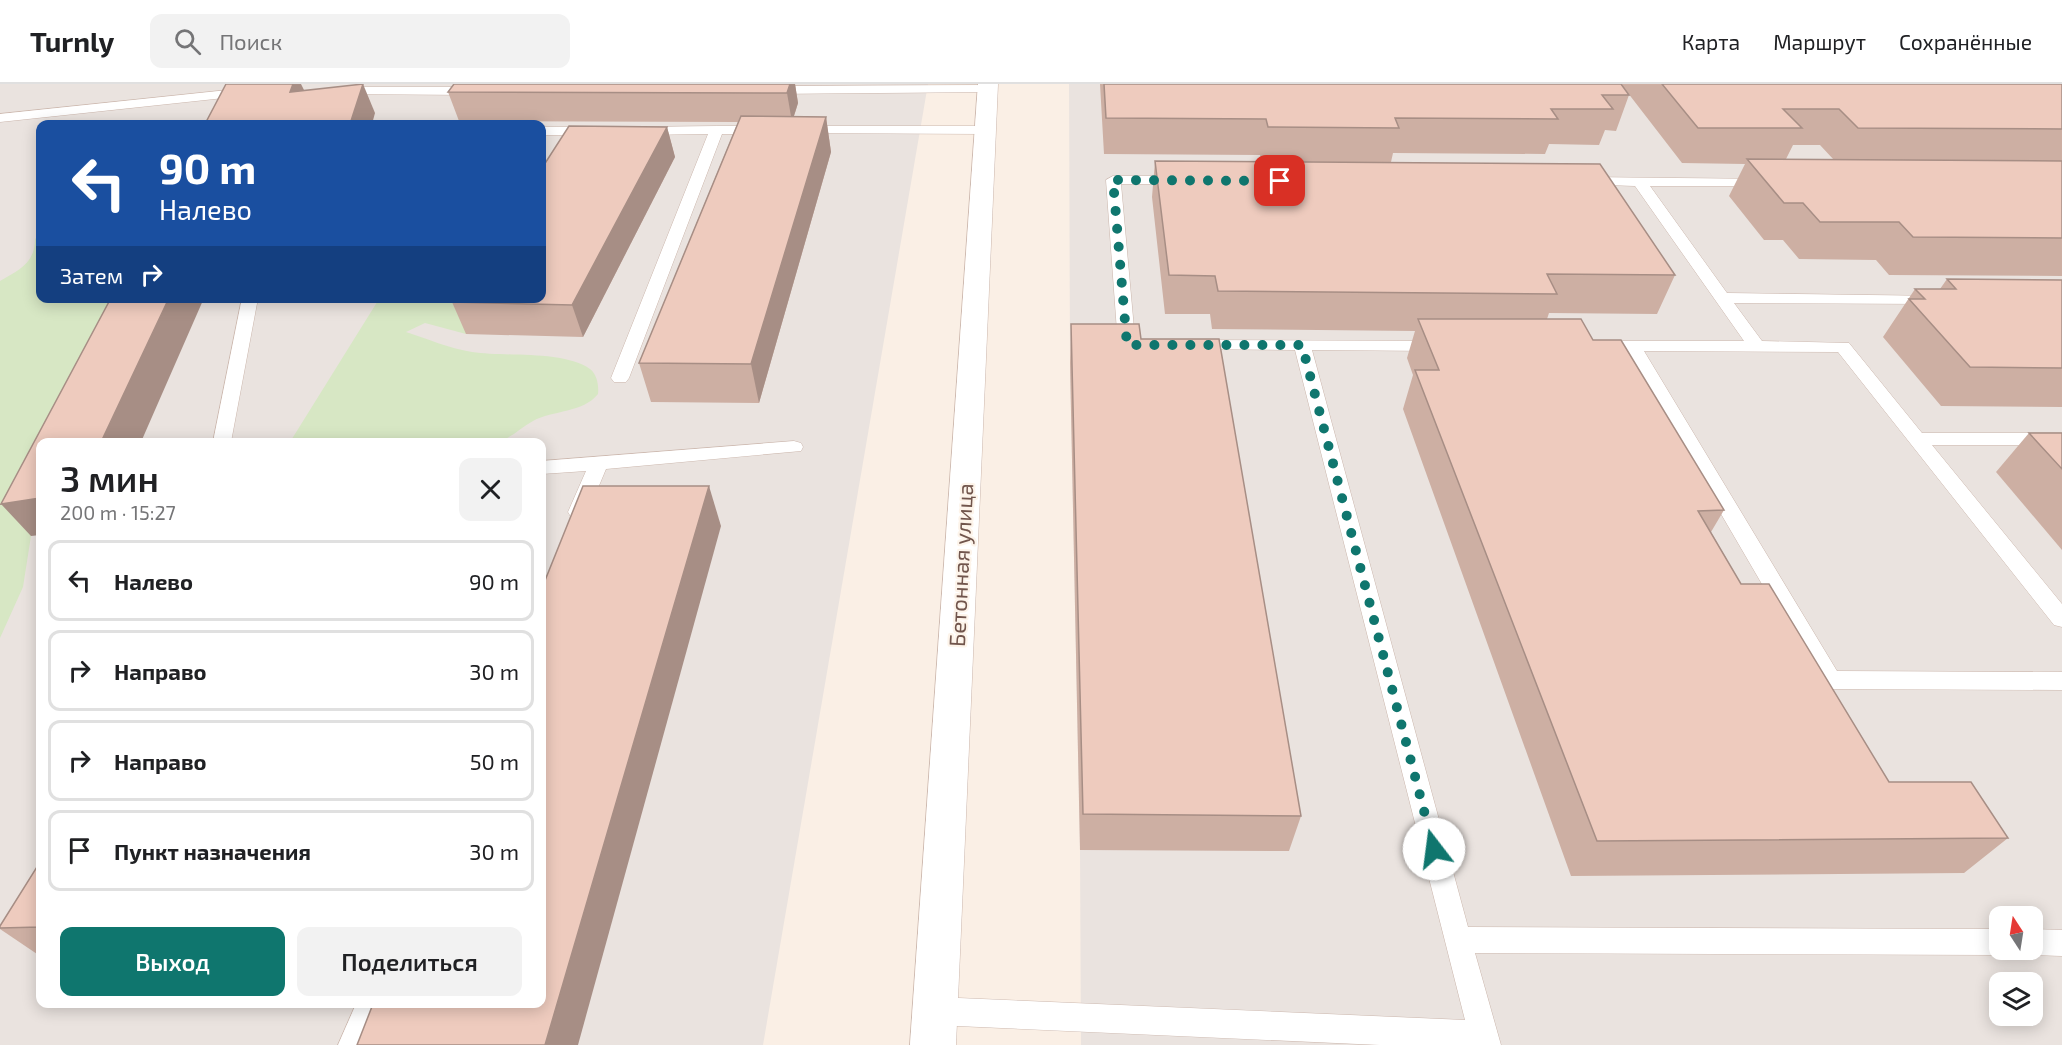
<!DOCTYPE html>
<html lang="ru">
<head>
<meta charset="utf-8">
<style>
	:root { --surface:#fff; --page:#f2f2f2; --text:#202124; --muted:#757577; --line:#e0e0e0; --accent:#0f766e }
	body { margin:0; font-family:"Exo 2",sans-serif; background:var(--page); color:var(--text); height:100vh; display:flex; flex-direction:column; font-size:22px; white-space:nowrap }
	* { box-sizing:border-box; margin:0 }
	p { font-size:20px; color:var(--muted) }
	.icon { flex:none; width:33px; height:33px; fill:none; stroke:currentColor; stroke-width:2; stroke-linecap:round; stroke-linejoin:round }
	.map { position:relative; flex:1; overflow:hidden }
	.drawer { position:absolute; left:36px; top:354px; width:510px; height:570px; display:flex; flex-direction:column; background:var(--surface); border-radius:12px; box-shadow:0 3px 15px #0003 }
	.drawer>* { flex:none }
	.hud { position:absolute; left:36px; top:36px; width:510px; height:183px; border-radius:12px; box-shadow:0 3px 15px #0003; background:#1a4fa0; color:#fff; overflow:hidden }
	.needle { width:39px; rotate:348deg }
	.controls { position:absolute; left:1989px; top:822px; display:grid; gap:12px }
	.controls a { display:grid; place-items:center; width:54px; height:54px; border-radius:12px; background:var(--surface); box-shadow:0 3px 15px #0003; font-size:30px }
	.pin { position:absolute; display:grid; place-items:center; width:51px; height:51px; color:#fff; margin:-26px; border-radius:12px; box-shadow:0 3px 9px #0006 }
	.me { position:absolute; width:66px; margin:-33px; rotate:345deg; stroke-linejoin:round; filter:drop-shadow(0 0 4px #0008) }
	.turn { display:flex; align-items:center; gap:21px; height:126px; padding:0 24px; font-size:27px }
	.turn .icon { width:78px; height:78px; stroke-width:2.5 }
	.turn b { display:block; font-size:42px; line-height:51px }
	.then { display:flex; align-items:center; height:57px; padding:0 24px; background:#0003; gap:12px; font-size:22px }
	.round { display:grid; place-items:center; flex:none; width:63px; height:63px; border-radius:12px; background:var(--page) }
	.headline { display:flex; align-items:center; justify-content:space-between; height:102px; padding:0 24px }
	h1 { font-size:36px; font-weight:600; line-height:45px }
	.primary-button { display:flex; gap:12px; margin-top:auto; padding:12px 24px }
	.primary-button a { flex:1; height:69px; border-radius:12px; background:var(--accent); color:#fff; font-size:24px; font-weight:600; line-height:69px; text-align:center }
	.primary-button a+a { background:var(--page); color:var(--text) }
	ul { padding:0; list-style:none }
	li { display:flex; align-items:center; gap:18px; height:81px; margin:0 12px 9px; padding:0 12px; border:3px solid var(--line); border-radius:12px }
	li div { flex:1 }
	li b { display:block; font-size:22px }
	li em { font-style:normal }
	header { display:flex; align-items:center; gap:36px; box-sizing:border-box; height:84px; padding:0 30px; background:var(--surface); border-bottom:2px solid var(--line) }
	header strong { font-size:28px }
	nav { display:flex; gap:33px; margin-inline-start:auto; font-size:21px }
	.search { width:420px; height:54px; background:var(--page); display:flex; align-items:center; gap:15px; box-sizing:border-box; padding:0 21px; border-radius:12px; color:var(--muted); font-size:22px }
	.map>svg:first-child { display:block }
</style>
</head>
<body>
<header>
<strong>Turnly</strong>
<div class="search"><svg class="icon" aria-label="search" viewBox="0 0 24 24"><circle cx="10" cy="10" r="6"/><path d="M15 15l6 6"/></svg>Поиск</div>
<nav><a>Карта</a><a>Маршрут</a><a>Сохранённые</a></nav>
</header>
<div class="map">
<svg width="2062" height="961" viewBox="0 0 2062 961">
	<rect width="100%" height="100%" fill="#faefe5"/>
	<g fill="#eae3df" fill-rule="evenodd">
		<path d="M0,0H928L763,961H0ZM40,40H542V214H40ZM40,358H542V920H40Z"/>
		<path d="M1069,0H2062V961H1081L1080,766L1070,279ZM2000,832H2032V866H2000ZM2000,898H2032V932H2000Z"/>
	</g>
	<g fill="#d7e7c4">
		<path d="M40,150V214L149,215L40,358V434L31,452L23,503L0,554V197C19,186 35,179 35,155Z"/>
		<path d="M379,215H489L466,250L425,239L406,248C428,255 448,264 472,268C504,273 563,266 590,285C597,290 599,302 598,310C583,329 553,326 533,337C520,344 511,355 496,358H290Z"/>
	</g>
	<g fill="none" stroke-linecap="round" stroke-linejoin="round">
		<g stroke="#cbb6ac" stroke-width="1">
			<g id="lane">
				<path d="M987,1L993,5L992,8L767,10L761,6L767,2Z"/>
				<path d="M338,3H475L481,7L475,11L333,10L332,7Z"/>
				<path d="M247,4L252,5L253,8L252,11L0,38V30Z"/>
				<path d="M717,42H762L769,46L762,50H722L629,294L626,298H614L611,294L708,50L641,51L634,47L641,43Z"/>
				<path d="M800,42H985L992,46L985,50L795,49L793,46L795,43Z"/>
				<path d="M542,43H594L601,47L594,51H542Z"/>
				<path d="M1113,92H1183L1190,96L1183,100H1121L1135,256L1142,261L1139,265H1121L1118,261L1106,96Z"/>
				<path d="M1583,93L1770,95L1772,98L1765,102H1650L1727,209L1941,212L1943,215L1935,220L1734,219L1762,257L1849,259L1922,349H2062V361H1932L2062,520V543L2054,541L1838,268L1644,267L1837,587L2062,588V606L1830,605L1822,603L1626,267L1592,266L1589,262L1592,258L1598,257H1744L1635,102L1578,100L1576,97Z"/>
				<path d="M242,214H258L231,358H213Z"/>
				<path d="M1191,256L1438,257L1444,258L1447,262L1444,266L1438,267L1312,266L1468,843L2000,845V866H2011L2010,867L2000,871L1475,869L1501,961H1380L935,941L925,937L921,927L925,917L935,913L1465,936L1295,266L1185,265L1182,261L1185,257Z"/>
				<path d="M794,357L801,359L803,363L801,367L606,385L588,428L585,433L578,435L571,433L568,428L586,387L542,390V377Z"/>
				<path d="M2032,845L2062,846V872L2032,871L2022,867L2021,866H2032Z"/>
				<path d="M356,920H384L368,961H338Z"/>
			</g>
		</g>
		<g stroke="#cbb6ac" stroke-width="1">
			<path id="street" d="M978,0H998L956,961H910Z"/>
		</g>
		<use href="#lane" fill="#fff" fill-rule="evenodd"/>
		<use href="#street" fill="#fff" fill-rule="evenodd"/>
	</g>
	<g fill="#cdafa3" fill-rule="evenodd">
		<path d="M795,0L798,19L794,32L826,33L831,68L759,319L651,318L639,279L738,38L459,37L448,8Z"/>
		<path d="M1100,0H1621L1629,11L1616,47L1605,46L1599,61L1549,60L1545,70L1393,69L1391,78L1675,191L1657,230L1549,229L1547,235L1593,256L1724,426L1711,448L1741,500L1889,698L2008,754L1964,789L1571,792L1403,325L1413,291L1407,274L1415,247L1212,245L1210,230H1165L1152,113L1155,77H1262L1260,71L1104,70Z"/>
		<path d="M1621,0H2062V192L1889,191L1876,176L1799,175L1783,156H1764L1729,112L1745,80L1682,79ZM1793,61H1820L1834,76L1786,75Z"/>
		<path d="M667,43L675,73L583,253L466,250L452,218Z"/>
		<path d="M1947,195L2062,196V323L1941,322L1883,253L1915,205H1940Z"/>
		<path d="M1071,240L1141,255L1301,732L1289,767L1080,766L1070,279Z"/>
		<path d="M2029,349H2062V466L1996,388Z"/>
		<path d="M40,778V872L0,845V842Z"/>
	</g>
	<g fill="#a78e85">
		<path d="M293,0H301L311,20L290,8Z"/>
		<path d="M363,0L375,29L372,40H350Z"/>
		<path d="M790,0H795L798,19L792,38L787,9Z"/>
		<path d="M826,33L831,68L759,319L751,280Z"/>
		<path d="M667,43L675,73L583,253L572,221Z"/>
		<path d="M169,214H204L141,358H101Z"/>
		<path d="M709,402L721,442L578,961H545Z"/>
		<path d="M40,414V451L31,452L1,420Z"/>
	</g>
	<g fill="#eecbbe" stroke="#a78e85" stroke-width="1.5">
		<path d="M226,0H293L290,8L363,0L350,40H205Z"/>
		<path d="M454,0H790L787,9L448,8Z"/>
		<path d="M1104,0H1621L1629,11H1602L1613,25H1551L1558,35L1395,34L1399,44L1268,43L1266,35L1106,34Z"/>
		<path d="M1662,0H2062V45L1858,44L1839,25H1783L1802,44H1698Z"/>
		<path d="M741,32L826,33L751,280L639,279Z"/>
		<path d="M569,42L667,43L572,221L452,218L455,214H542V84Z"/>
		<path d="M1747,75L2062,77V154L1913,153L1899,138H1820L1803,119H1784Z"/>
		<path d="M1155,77L1600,80L1675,191L1547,190L1557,210L1218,207L1215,192L1169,191Z"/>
		<path d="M1947,195L2062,196V284L1970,283L1909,215H1925L1915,205H1956Z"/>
		<path d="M111,214H169L101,358H40V414L1,420Z"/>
		<path d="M1418,235H1581L1593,256H1621L1724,426L1698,427L1741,500H1769L1889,698H1971L2008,754L1597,757L1415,286H1439Z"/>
		<path d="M1071,240H1139L1141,255H1219L1301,732L1083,730Z"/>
		<path d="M2029,349H2062V385Z"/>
		<path d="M583,402H709L545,961H357L373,920H542V504Z"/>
		<path d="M40,778V843L0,844V842Z"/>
	</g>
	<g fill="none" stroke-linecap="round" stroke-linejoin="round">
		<path stroke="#0f766e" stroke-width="10" stroke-dasharray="0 18" d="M1280,97L1113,96L1127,261H1302L1434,765"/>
	</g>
	<g text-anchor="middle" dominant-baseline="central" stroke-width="4.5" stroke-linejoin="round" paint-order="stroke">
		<g font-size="22" fill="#71554c" stroke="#fdf4ea">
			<text transform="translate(960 481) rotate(-87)">Бетонная улица</text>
		</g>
	</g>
</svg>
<div class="controls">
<a><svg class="needle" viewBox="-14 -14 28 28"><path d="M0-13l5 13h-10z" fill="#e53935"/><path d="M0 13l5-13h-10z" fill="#757577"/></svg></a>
<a><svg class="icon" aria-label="layers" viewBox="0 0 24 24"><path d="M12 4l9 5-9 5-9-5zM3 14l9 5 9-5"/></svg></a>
</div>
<div class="pin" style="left:1280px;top:97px;background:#d93025"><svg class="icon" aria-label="arrive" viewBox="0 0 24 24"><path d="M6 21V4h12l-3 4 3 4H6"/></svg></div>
<svg class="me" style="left:1434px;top:765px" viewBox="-20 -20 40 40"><circle r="19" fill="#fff"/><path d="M0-13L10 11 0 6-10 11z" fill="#0f766e"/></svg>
<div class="hud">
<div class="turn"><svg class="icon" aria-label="left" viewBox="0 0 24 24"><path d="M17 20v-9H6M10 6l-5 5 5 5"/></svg><div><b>90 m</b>Налево</div></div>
<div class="then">Затем<svg class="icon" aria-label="right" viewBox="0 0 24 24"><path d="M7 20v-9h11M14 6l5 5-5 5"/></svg></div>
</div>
<section class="drawer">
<div class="headline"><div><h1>3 мин</h1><p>200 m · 15:27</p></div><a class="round"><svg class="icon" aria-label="close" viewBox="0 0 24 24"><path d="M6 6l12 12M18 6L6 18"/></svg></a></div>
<ul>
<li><svg class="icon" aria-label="left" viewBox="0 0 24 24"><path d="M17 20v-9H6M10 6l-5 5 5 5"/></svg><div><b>Налево</b></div><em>90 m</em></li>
<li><svg class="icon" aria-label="right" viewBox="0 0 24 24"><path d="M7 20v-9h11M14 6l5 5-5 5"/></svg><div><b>Направо</b></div><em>30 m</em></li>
<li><svg class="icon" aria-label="right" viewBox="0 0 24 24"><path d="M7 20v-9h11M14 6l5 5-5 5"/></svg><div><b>Направо</b></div><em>50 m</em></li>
<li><svg class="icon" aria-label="arrive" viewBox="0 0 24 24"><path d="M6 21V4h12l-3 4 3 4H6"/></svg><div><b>Пункт назначения</b></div><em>30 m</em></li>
</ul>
<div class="primary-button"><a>Выход</a><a>Поделиться</a></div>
</section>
</div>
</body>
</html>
